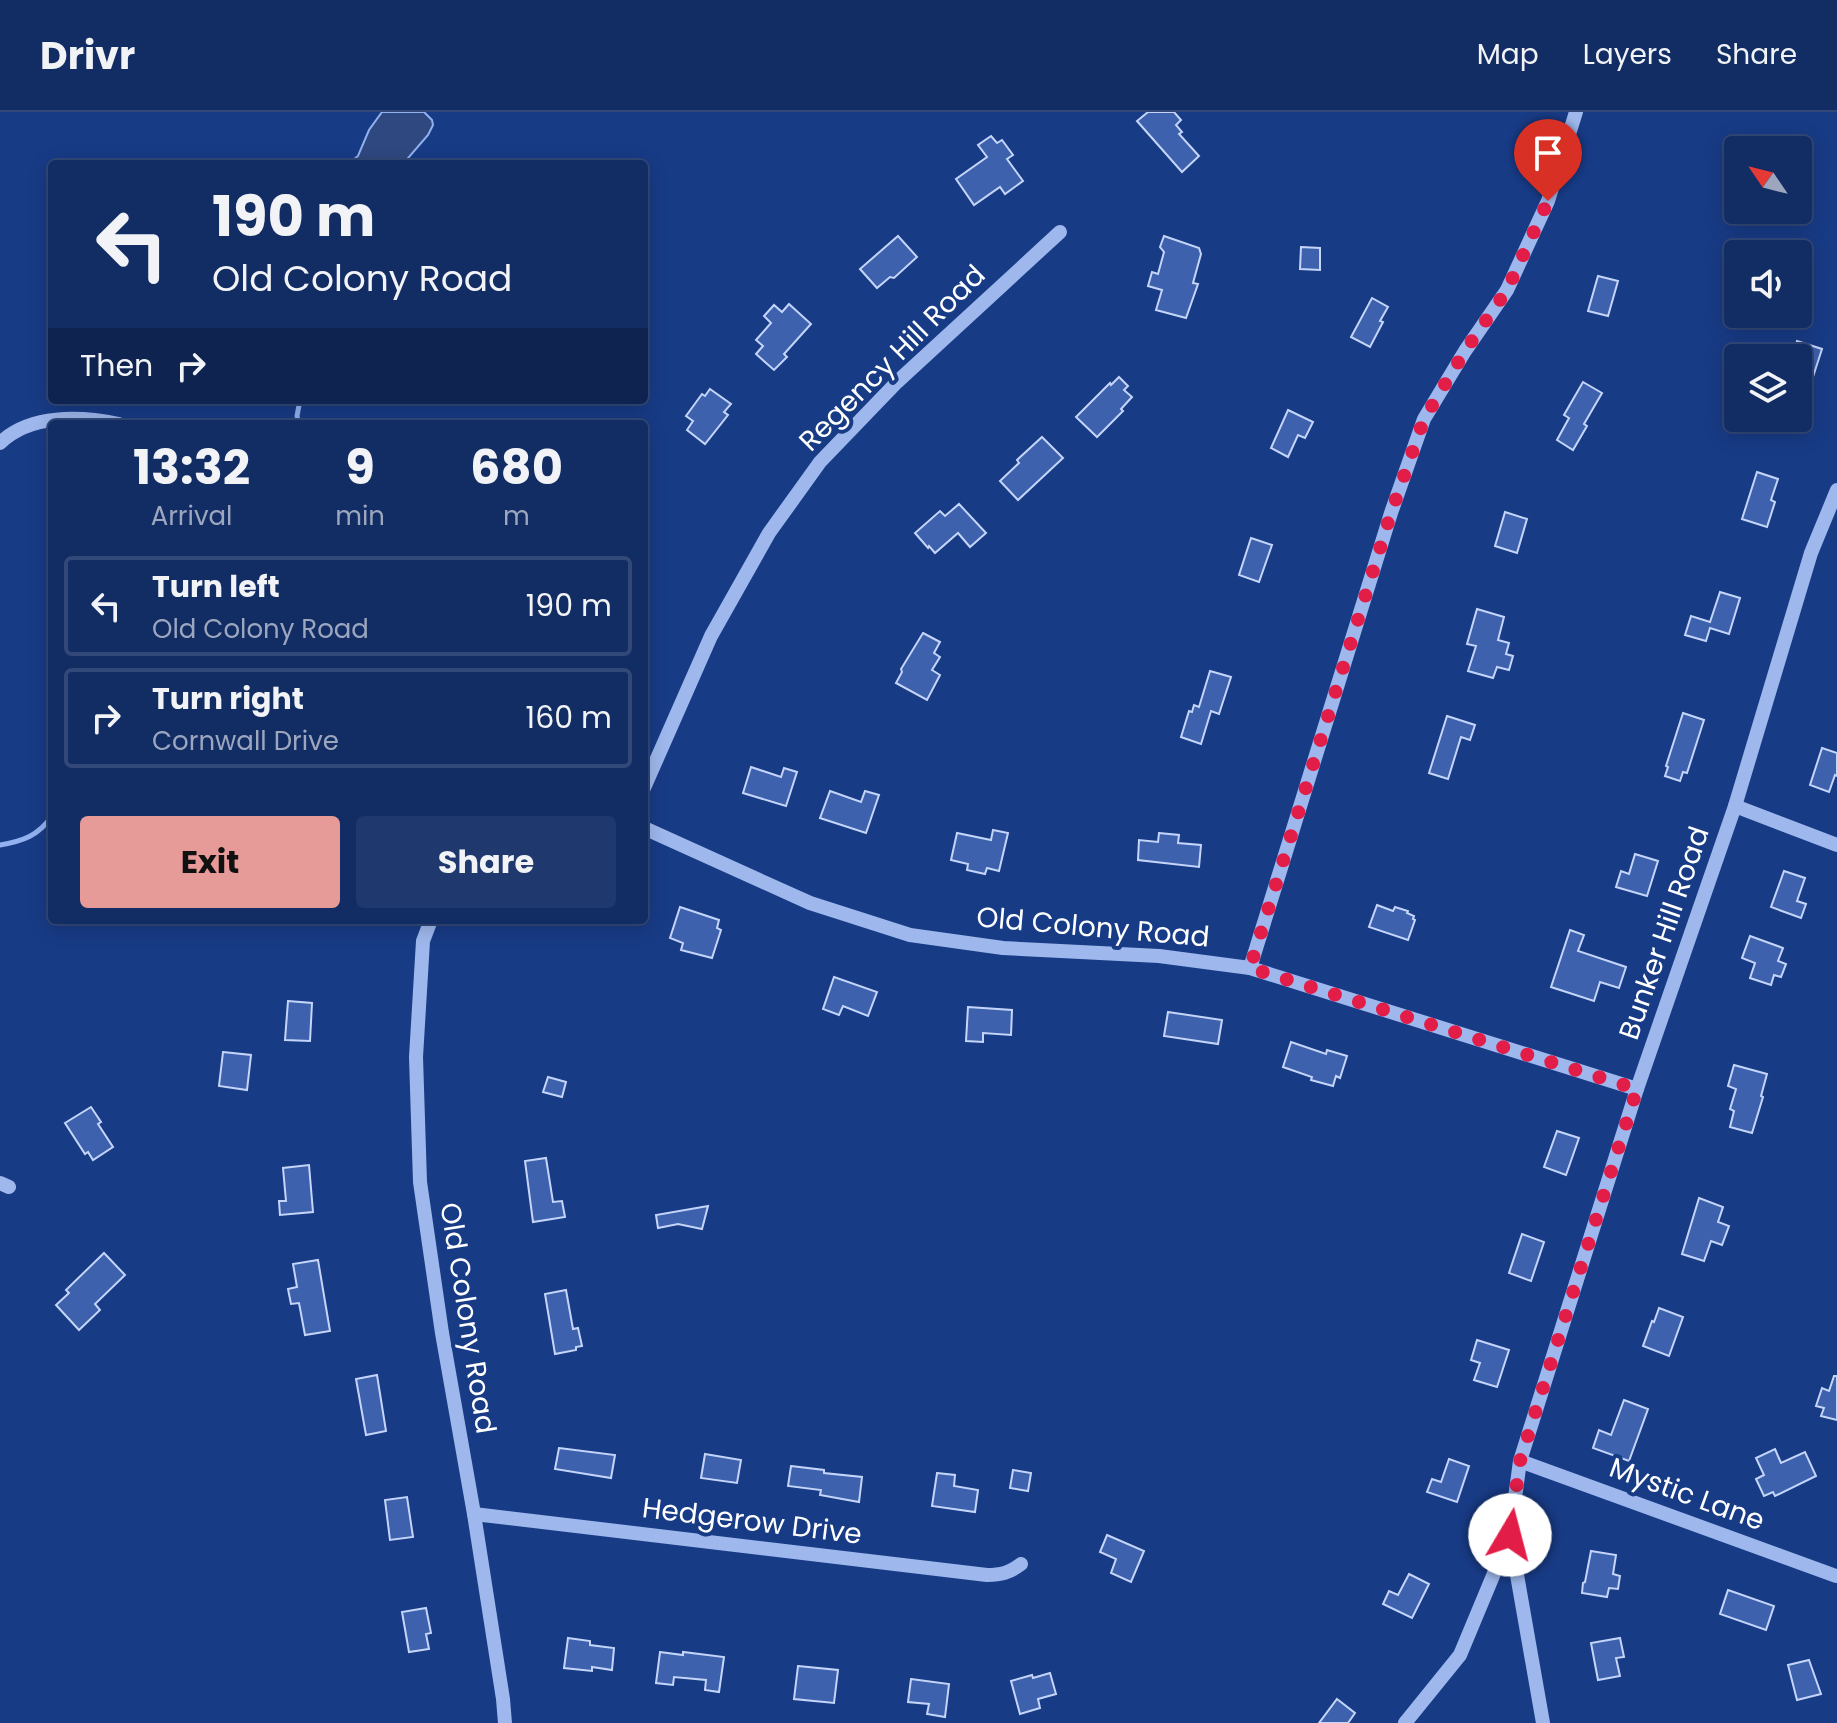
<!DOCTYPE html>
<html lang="en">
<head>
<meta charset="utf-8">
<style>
	:root { --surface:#122c64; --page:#1f386d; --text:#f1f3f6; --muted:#9ca7bf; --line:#314878; --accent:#e69b98 }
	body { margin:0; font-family:Poppins,sans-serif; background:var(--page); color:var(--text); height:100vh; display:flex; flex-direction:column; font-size:30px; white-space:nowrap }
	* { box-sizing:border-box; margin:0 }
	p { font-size:26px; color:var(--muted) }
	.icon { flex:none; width:44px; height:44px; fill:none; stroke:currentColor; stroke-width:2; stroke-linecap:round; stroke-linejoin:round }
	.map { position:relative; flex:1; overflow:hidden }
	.panel { position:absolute; left:48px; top:308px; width:600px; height:504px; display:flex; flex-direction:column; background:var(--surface); border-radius:8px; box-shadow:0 4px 20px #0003,0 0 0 2px var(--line) }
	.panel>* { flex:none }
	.hud { position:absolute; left:48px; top:48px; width:600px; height:244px; border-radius:8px; box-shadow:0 4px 20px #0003,0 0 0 2px var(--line); background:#122c64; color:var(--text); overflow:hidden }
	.needle { width:52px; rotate:305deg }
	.buttons { position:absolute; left:1724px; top:24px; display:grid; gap:16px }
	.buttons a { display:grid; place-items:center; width:88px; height:88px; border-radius:8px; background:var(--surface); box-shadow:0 4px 20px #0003,0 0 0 2px var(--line); font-size:40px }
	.pin { position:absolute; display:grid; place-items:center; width:68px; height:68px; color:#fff; margin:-82px -34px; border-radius:50% 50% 50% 0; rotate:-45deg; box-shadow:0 0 8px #0007 }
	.pin .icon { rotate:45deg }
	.me { position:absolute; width:88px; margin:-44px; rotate:8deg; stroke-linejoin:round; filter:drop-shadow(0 0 6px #0008) }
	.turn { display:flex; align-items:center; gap:28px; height:168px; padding:0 32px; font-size:36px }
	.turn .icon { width:104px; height:104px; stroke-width:2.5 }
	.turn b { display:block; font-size:56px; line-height:68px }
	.then { display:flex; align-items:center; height:76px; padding:0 32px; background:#0003; gap:16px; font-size:30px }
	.eta { display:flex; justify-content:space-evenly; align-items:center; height:136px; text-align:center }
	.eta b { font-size:48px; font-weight:700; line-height:56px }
	.cta { display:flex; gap:16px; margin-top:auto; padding:16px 32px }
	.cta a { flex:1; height:92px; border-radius:8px; background:var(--accent); color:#111; font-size:32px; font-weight:700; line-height:92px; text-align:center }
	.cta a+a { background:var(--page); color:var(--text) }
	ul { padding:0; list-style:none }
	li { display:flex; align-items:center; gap:24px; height:100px; margin:0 16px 12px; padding:0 16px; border:4px solid var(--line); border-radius:8px }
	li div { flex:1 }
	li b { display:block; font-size:30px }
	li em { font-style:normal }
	header { display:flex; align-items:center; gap:48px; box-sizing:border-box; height:112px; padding:0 40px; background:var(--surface); border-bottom:2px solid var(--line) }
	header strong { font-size:38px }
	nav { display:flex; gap:44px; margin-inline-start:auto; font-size:28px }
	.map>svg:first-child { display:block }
</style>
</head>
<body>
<header>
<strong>Drivr</strong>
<nav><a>Map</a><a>Layers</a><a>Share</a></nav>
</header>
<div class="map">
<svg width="1837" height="1611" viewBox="0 0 1837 1611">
	<rect width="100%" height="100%" fill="#183b86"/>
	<path fill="#2f4880" stroke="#91b1ef" stroke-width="2" d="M382,0H424L432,8L433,13L428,23L403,52H348L358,44L369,18Z"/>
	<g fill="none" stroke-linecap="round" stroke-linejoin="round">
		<g stroke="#91b1ef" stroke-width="5">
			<path d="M299,312L297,304L300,288"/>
			<path d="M0,733C23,729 38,724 52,704"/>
		</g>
	</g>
	<g fill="#3d61ad" stroke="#c4d5f9" stroke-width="2">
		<path d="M1148,0H1174L1181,8L1176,13L1182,20L1179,22L1199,44L1182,60L1137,9Z"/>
		<path d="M991,24L997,31L1002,28L1013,43L1007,47L1023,69L1005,82L1000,75L974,93L956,67L987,45L978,33Z"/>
		<path d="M898,124L917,145L894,166L890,165L877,176L860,157Z"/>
		<path d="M1164,124L1199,136L1201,142L1193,171L1198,172L1186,206L1156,198L1162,178L1148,174L1152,160L1158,162L1164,140L1160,135Z"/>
		<path d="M1301,135L1320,136V158L1300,157Z"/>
		<path d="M1598,164L1618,169L1608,204L1588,199Z"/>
		<path d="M1372,186L1388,195L1380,209L1383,210L1370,235L1351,225Z"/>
		<path d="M789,192L811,212L784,242L787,245L774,258L756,242L763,234L756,228L771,211L764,204L774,193L782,200Z"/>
		<path d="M1797,229L1822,237L1801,302H1798V246H1793Z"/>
		<path d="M1119,265L1128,274L1124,278L1132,285L1121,297L1123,299L1097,325L1076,305L1110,271L1111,273Z"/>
		<path d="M1583,270L1602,281L1584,312L1587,314L1573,338L1557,328L1569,306L1564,303Z"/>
		<path d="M710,277L731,292L724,300L728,303L705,332L687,318L693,309L686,304L702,282L705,284Z"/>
		<path d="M1288,298L1313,310L1305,326L1298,323L1288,345L1271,336Z"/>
		<path d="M1042,325L1063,346L1018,388L1000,369L1019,351L1017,348Z"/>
		<path d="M1757,360L1778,367L1771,388L1775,390L1767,415L1742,407Z"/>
		<path d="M959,392L986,421L970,435L958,421L935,441L929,434L928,436L915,421L940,399L945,404Z"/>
		<path d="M1505,400L1527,407L1517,441L1495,434Z"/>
		<path d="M1251,426L1272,433L1259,470L1239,463Z"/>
		<path d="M1720,480L1740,486L1729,522L1710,516L1706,529L1685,523L1691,504L1710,510Z"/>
		<path d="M1477,497L1504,505L1498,528L1509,531L1506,542L1513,544L1509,558L1497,555L1493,566L1468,559L1476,534L1467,532Z"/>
		<path d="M923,521L940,530L934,541L940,545L932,558L940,563L927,588L896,571L902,560L901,557Z"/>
		<path d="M1210,559L1231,565L1219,602L1211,599L1201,632L1181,625L1189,599L1192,600L1194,593L1199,595Z"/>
		<path d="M1683,601L1704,608L1687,661L1683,660L1680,669L1665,664L1668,655L1666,654Z"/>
		<path d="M1447,604L1475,613L1470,628L1461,625L1448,667L1429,661Z"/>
		<path d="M1822,636L1837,641V664L1835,663L1829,680L1810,673Z"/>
		<path d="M751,655L781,665L784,656L797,660L786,694L743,681Z"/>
		<path d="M830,679L861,690L865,679L879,683L866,721L820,706Z"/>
		<path d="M993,718L1008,721L999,759L987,756L985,762L967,758L968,752L951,748L957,721L991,728Z"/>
		<path d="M1159,721L1179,723L1178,731L1201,733L1199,755L1138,748L1139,728L1158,730Z"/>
		<path d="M1635,742L1658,749L1647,784L1616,775L1621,759L1629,762Z"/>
		<path d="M1784,759L1805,766L1797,789L1806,792L1801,806L1771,795Z"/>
		<path d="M1377,793L1393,799L1395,795L1408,799L1407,801L1414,804L1413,807L1415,808L1408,828L1369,815Z"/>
		<path d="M680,795L719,808L717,816L721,818L712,846L681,838L683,831L670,826Z"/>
		<path d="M1570,818L1584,823L1578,839L1626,855L1619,876L1600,870L1594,889L1551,875Z"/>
		<path d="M1750,824L1783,836L1778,849L1786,852L1781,865L1774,863L1771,873L1750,866L1755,851L1742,846Z"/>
		<path d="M834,865L877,880L868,904L843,894L839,903L823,897Z"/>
		<path d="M288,889L312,891L310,929L285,928Z"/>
		<path d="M968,895L1012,898L1011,923L983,921V930L966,929Z"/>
		<path d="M1168,900L1222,908L1218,932L1164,924Z"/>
		<path d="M1291,930L1326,942L1327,938L1347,944L1340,966L1336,964L1333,974L1311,968L1312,965L1283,955Z"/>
		<path d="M223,940L251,943L247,978L219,974Z"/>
		<path d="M1734,953L1767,962L1761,984L1763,985L1752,1021L1730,1015L1734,999L1730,997L1736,977L1728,974Z"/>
		<path d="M548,965L566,970L562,985L543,980Z"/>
		<path d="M91,995L101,1010L98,1012L113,1035L93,1048L88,1040L85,1042L65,1011Z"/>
		<path d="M1557,1019L1579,1026L1566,1063L1544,1055Z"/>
		<path d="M546,1046L553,1090L562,1089L565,1105L533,1110L525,1049Z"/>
		<path d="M309,1053L313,1100L280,1103L279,1089H286L283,1056Z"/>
		<path d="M1699,1086L1723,1095L1718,1110L1729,1114L1722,1133L1711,1129L1704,1149L1682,1142Z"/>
		<path d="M708,1094L702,1117L678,1112L658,1116L656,1103Z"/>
		<path d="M1522,1122L1544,1130L1531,1169L1509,1161Z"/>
		<path d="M104,1141L125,1163L95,1192L100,1198L79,1218L56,1193L69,1181L66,1178Z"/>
		<path d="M318,1148L330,1219L305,1223L299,1191L291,1192L288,1177L297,1175L293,1152Z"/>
		<path d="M566,1178L573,1217L578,1216L582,1234L576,1235V1238L555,1242L545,1182Z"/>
		<path d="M1659,1196L1683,1205L1669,1244L1643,1234L1652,1209L1654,1210Z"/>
		<path d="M1477,1228L1509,1238L1497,1275L1474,1268L1480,1251L1471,1248Z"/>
		<path d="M377,1263L386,1319L366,1323L356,1267Z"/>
		<path d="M1834,1264H1837V1308L1821,1304L1824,1296L1816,1294L1822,1276L1829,1279Z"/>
		<path d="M1624,1288L1648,1297L1629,1349L1593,1336L1599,1318L1611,1323Z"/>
		<path d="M559,1336L615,1343L611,1366L555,1357Z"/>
		<path d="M1775,1337L1781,1351L1805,1340L1816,1364L1775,1384L1773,1380L1764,1384L1756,1367L1764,1363L1756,1346Z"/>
		<path d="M705,1342L741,1348L737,1371L701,1366Z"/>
		<path d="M1449,1347L1469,1354L1457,1390L1427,1380L1432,1367L1441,1370Z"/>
		<path d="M791,1354L824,1358V1361L862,1365L859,1390L820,1383L821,1378L788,1374Z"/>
		<path d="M1013,1358L1031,1361L1028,1379L1010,1376Z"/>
		<path d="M937,1361L955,1363L954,1374L978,1378L975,1400L932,1394Z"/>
		<path d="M407,1385L413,1425L390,1428L385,1388Z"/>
		<path d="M1107,1423L1144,1439L1131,1470L1111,1461L1116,1447L1100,1440Z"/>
		<path d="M1591,1439L1616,1443L1613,1462L1620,1464L1618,1477L1609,1476L1607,1485L1582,1481L1583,1471L1585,1470Z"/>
		<path d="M1409,1462L1429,1472L1412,1506L1383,1492L1389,1479L1398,1483Z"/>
		<path d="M1728,1478L1774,1494L1766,1518L1720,1502Z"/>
		<path d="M426,1496L431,1521L426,1522L429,1537L409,1540L402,1500Z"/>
		<path d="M568,1526L590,1529V1533L614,1536L612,1558L592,1555V1559L564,1556Z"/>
		<path d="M1620,1526L1624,1545L1616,1546L1620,1564L1598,1568L1591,1531Z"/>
		<path d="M660,1540L683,1543V1540L724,1545L719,1580L705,1578L706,1568L674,1565L673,1573L656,1571Z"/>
		<path d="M1809,1548L1821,1582L1797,1588L1788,1553Z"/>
		<path d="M798,1554L838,1558L834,1591L794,1587Z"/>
		<path d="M1050,1561L1056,1582L1038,1587L1040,1596L1020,1602L1011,1569L1032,1563L1033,1566Z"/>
		<path d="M911,1567L949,1572L945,1605L927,1602L929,1592L908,1590Z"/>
		<path d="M1337,1587L1355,1601L1348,1611H1319Z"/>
	</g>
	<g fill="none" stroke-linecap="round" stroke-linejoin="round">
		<g stroke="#9eb8ed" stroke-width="14">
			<path d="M0,331C30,302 80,304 119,312"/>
			<path d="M644,676L711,524L769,421L820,350L897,270L1060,120"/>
			<path d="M1735,694L1837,733"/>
			<path d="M644,716L810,791L910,823L1003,836L1159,844L1250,856L1637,977"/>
			<path d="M431,808L423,829L416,945L420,1070L442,1221L474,1402L503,1587L505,1611"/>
			<path d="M1250,856L1391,401L1424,307L1465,239L1507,178L1548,89L1576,0"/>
			<path d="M0,1071L9,1075"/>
			<path d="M1520,1349L1836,1464"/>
			<path d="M474,1402L987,1463C1001,1463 1009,1461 1021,1452"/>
			<path d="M1405,1611L1460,1543L1510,1423"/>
			<path d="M1543,1611L1510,1423L1520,1349L1637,977L1735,694L1811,441L1837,378"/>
		</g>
	</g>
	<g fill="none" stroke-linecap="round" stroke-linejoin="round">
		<path stroke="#e11d48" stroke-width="14" stroke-dasharray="0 25.2" d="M1510,1423L1520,1349L1637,977L1250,856L1391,401L1424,307L1465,239L1507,178L1548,89"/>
	</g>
	<g text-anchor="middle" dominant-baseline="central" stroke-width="8" stroke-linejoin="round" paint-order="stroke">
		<g font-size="28" fill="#fff" stroke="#183b86">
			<text transform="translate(892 246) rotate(-45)">Regency Hill Road</text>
			<text transform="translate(1093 815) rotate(5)">Old Colony Road</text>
			<text transform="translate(1664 821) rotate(-71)">Bunker Hill Road</text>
			<text transform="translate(468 1206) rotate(81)">Old Colony Road</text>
			<text transform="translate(1687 1382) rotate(20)">Mystic Lane</text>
			<text transform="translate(752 1409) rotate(7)">Hedgerow Drive</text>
		</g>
	</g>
</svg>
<div class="buttons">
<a><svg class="needle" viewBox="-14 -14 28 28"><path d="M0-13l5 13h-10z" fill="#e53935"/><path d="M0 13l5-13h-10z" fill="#9ca7bf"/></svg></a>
<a><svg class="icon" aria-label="sound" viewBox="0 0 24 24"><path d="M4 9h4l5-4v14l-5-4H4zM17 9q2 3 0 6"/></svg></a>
<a><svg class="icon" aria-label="layers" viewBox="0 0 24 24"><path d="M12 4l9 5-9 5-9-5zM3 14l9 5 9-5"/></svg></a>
</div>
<div class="pin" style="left:1548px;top:89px;background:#d93025"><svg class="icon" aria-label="arrive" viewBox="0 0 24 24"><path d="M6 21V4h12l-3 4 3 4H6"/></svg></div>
<svg class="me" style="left:1510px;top:1423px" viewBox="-20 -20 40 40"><circle r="19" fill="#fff"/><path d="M0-13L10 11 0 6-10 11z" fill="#e11d48"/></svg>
<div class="hud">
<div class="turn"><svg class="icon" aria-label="left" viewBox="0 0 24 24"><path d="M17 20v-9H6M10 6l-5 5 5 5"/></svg><div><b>190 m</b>Old Colony Road</div></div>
<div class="then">Then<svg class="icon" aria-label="right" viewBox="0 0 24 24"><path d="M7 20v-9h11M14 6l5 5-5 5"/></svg></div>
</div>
<section class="panel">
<div class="eta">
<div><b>13:32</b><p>Arrival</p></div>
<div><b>9</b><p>min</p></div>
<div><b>680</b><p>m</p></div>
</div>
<ul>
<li><svg class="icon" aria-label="left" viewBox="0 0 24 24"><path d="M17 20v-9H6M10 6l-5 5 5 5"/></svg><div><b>Turn left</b><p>Old Colony Road</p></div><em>190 m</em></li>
<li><svg class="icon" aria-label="right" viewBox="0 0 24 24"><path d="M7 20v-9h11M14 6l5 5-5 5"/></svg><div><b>Turn right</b><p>Cornwall Drive</p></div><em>160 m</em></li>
</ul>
<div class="cta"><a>Exit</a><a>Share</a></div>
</section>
</div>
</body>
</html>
